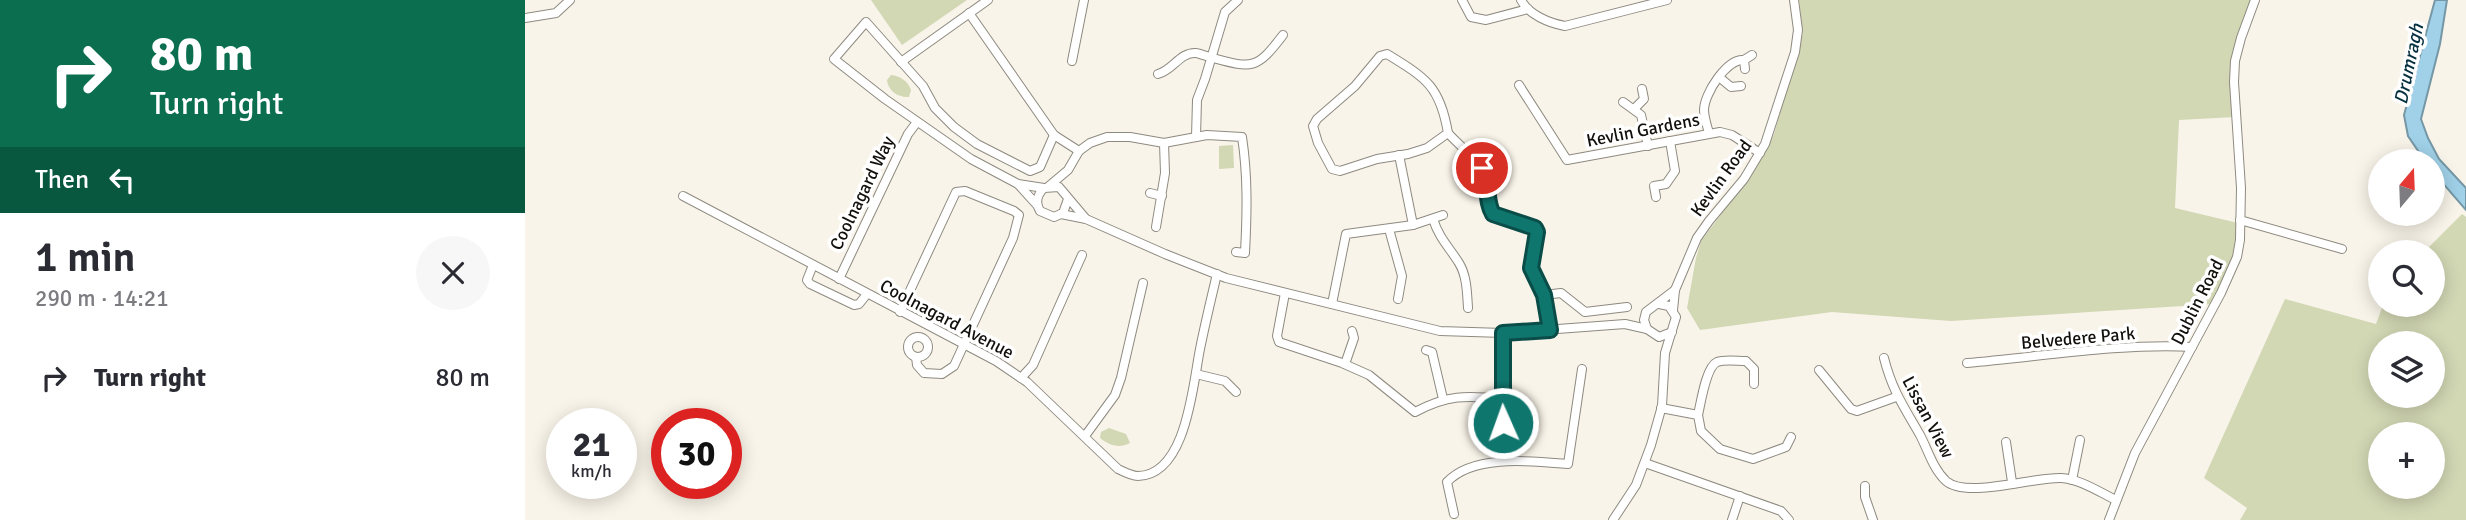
<!DOCTYPE html>
<html lang="en">
<head>
<meta charset="utf-8">
<style>
	:root { --surface:#fff; --page:#f7f7f7; --text:#2b2b33; --muted:#7c7c81 }
	body { margin:0; font-family:Signika,sans-serif; background:var(--page); color:var(--text); height:100vh; display:flex; flex-direction:column; font-size:26px; white-space:nowrap }
	* { box-sizing:border-box; margin:0 }
	p { font-size:23px; color:var(--muted) }
	.icon { flex:none; width:38px; height:38px; fill:none; stroke:currentColor; stroke-width:2; stroke-linecap:round; stroke-linejoin:round }
	.map { position:relative; flex:1; overflow:hidden }
	.sheet { display:flex; flex-direction:column; background:var(--surface); width:525px }
	.sheet>* { flex:none }
	.hud { background:#0b6e4f; color:#fff; overflow:hidden }
	.needle { width:46px; rotate:19deg }
	.tools { position:absolute; left:1843px; top:149px; display:grid; gap:14px }
	.tools a { display:grid; place-items:center; width:77px; height:77px; border-radius:50%; background:var(--surface); box-shadow:0 4px 18px #0003; font-size:35px }
	.speed { position:absolute; left:21px; top:408px; display:flex; gap:14px; font-size:35px; font-weight:700; text-align:center }
	.speed>* { display:grid; place-content:center; width:91px; height:91px; border-radius:50%; background:var(--surface); box-shadow:0 4px 18px #0003; line-height:1 }
	.speed small { font-size:18px; font-weight:400 }
	.speed .limit { border:10px solid #d22; background:#fff; color:#111 }
	.pin { position:absolute; display:grid; place-items:center; width:60px; height:60px; color:#fff; margin:-30px; border:4px solid #fff; border-radius:50%; box-shadow:0 2px 7px #0007 }
	.me { position:absolute; width:77px; margin:-38px; rotate:358deg; stroke-linejoin:round; filter:drop-shadow(0 0 5px #0008) }
	.turn { display:flex; align-items:center; gap:24px; height:147px; padding:0 35px; font-size:32px }
	.turn .icon { width:91px; height:91px; stroke-width:2.5 }
	.turn b { display:block; font-size:49px; line-height:60px }
	.then { display:flex; align-items:center; height:66px; padding:0 35px; background:#0003; gap:14px; font-size:26px }
	.round { display:grid; place-items:center; flex:none; width:74px; height:74px; border-radius:37px; background:var(--page) }
	.summary { display:flex; align-items:center; justify-content:space-between; height:119px; padding:0 35px }
	h1 { font-size:42px; font-weight:600; line-height:52px }
	ul { padding:0; list-style:none }
	li { display:flex; align-items:center; gap:21px; height:91px; padding:0 35px }
	li div { flex:1 }
	li b { display:block; font-size:26px }
	li em { font-style:normal }
	main { display:flex; flex:1; min-height:0 }
	.map>svg:first-child { display:block }
</style>
</head>
<body>
<main>
<section class="sheet">
<div class="hud">
<div class="turn"><svg class="icon" aria-label="right" viewBox="0 0 24 24"><path d="M7 20v-9h11M14 6l5 5-5 5"/></svg><div><b>80 m</b>Turn right</div></div>
<div class="then">Then<svg class="icon" aria-label="left" viewBox="0 0 24 24"><path d="M17 20v-9H6M10 6l-5 5 5 5"/></svg></div>
</div>
<div class="summary"><div><h1>1 min</h1><p>290 m · 14:21</p></div><a class="round"><svg class="icon" aria-label="close" viewBox="0 0 24 24"><path d="M6 6l12 12M18 6L6 18"/></svg></a></div>
<ul>
<li><svg class="icon" aria-label="right" viewBox="0 0 24 24"><path d="M7 20v-9h11M14 6l5 5-5 5"/></svg><div><b>Turn right</b></div><em>80 m</em></li>
</ul>
</section>
<div class="map">
<svg width="1941" height="520" viewBox="0 0 1941 520">
	<rect width="100%" height="100%" fill="#f9f4e9"/>
	<g fill="#d2d7b4" fill-rule="evenodd">
		<path d="M346,0H442L377,45Z"/>
		<path d="M1274,0H1730L1710,61V117L1654,120L1650,208L1713,223L1712,257L1688,304L1426,321L1307,312L1175,330L1162,308L1171,258L1176,241L1231,168L1249,134L1278,33Z"/>
		<path d="M366,75C375,76 383,81 386,90L384,97C374,98 363,91 362,80Z"/>
		<path d="M708,145L709,168L694,169V146Z"/>
		<path d="M1937,214L1941,217V520H1715L1722,508L1679,478L1760,299L1851,324L1858,305L1908,304V252H1899ZM1908,343V396H1855V343ZM1908,434V486H1855V434Z"/>
		<path d="M584,428L601,434L605,443C594,449 584,445 575,438L576,432Z"/>
	</g>
	<path fill="#a0d1e8" stroke="#7597a6" stroke-width="2" d="M1910,0H1922L1915,44L1896,119L1903,138L1914,159L1941,188V210L1908,172V161H1900L1883,136L1879,115Z"/>
	<g fill="none" stroke-linecap="round" stroke-linejoin="round">
		<g stroke="#8e8a80" stroke-width="10">
			<g id="minor">
				<path d="M937,0L946,17L961,20L1003,9"/>
				<path d="M996,0C1004,15 1024,23 1040,26L1142,0"/>
				<path d="M444,13L529,135L554,151"/>
				<path d="M0,18L31,13L45,0"/>
				<path d="M862,54C901,78 915,86 923,133L902,148L883,154L852,159L815,171L807,169L793,143L788,126L792,119L830,86L855,56Z"/>
				<path d="M547,61L559,0"/>
				<path d="M376,62L463,0"/>
				<path d="M1220,69L1219,60L1227,55"/>
				<path d="M633,74C648,70 655,52 671,53C677,54 683,57 688,58C728,69 732,69 758,35"/>
				<path d="M1194,77L1206,87L1216,86"/>
				<path d="M994,85L1042,160L1195,132L1207,135L1235,153"/>
				<path d="M1098,102L1116,115L1123,146"/>
				<path d="M1109,109L1119,99L1117,89"/>
				<path d="M923,133C935,147 959,163 962,181C965,193 962,204 968,214L1010,228L1012,232L1006,268L1019,295L1025,330"/>
				<path d="M1184,133C1182,126 1179,117 1179,110C1179,94 1202,58 1219,60"/>
				<path d="M671,137L672,100L680,79L700,12L713,0"/>
				<path d="M874,155L888,225"/>
				<path d="M493,184L512,205"/>
				<path d="M524,186L543,170L554,151L565,143L582,137H605L639,143L682,135L717,137C723,176 722,214 720,253L711,252"/>
				<path d="M519,188L493,184L446,159L360,99L309,59L341,22L398,86L410,108L429,127L452,144L505,171L515,167L529,135"/>
				<path d="M625,193L637,196"/>
				<path d="M158,196L471,361L502,382L593,469C599,472 607,476 613,476C662,475 668,383 675,349C680,324 686,299 692,274"/>
				<path d="M1131,197L1129,186L1141,184L1150,171L1145,141"/>
				<path d="M543,199L538,213L529,217L515,211C510,202 512,195 519,188L534,187L561,219"/>
				<path d="M536,214L561,219L640,254L701,278L915,331L978,333L1100,324L1122,329L1134,337L1147,332"/>
				<path d="M908,219C914,238 924,247 934,263C942,276 942,293 943,308"/>
				<path d="M1715,220L1817,249"/>
				<path d="M631,227L640,173L639,143"/>
				<path d="M864,229L877,276L873,299"/>
				<path d="M288,265L282,280L285,284L329,305L334,304L342,294"/>
				<path d="M314,279L383,134L392,122"/>
				<path d="M760,293L752,336L754,342L817,363L844,375L890,412C922,395 941,395 977,399"/>
				<path d="M1019,295L1036,293L1060,312L1102,307"/>
				<path d="M807,304L821,234L888,225L918,215"/>
				<path d="M1148,310L1150,290L1172,238L1184,221L1219,179L1240,144L1270,52L1273,30L1269,0"/>
				<path d="M375,312L431,192L440,191L489,211L494,215L488,238L429,366L417,374L399,373L392,365L391,357"/>
				<path d="M1122,329L1119,320L1121,312L1150,290"/>
				<path d="M978,333V423L987,460"/>
				<circle cx="393" cy="347" r="10"/>
				<path d="M901,350L907,352L918,399"/>
				<path d="M1359,358C1367,390 1379,407 1395,435C1403,450 1408,469 1421,481C1442,499 1507,477 1536,478C1555,479 1574,492 1591,500"/>
				<path d="M1442,363C1514,357 1595,343 1667,347"/>
				<path d="M820,364L829,338L827,331"/>
				<path d="M1294,370L1326,409L1332,411L1371,397"/>
				<path d="M671,374L700,381L711,392"/>
				<path d="M496,378L508,365L557,255"/>
				<path d="M1136,408L1173,415L1176,431L1195,449L1228,459L1261,447L1266,437"/>
				<path d="M1173,415C1176,402 1181,367 1192,362C1200,359 1212,361 1221,361L1229,369V384"/>
				<path d="M560,436L590,395L596,378L618,283"/>
				<path d="M1481,442L1487,482"/>
				<path d="M1120,463L1256,511L1264,520"/>
				<path d="M1547,480L1555,440"/>
				<path d="M1340,486V497L1348,520"/>
				<path d="M929,514L922,482C948,454 1007,461 1043,464L1057,369"/>
				<path d="M1088,520L1111,485L1126,445L1137,406L1140,353L1151,317L1144,306L1134,304"/>
				<path d="M1207,520L1215,496"/>
				<path d="M1584,520L1610,453L1696,293L1712,257L1715,240L1716,188L1709,82L1710,61L1716,38L1730,0"/>
			</g>
		</g>
		<use href="#minor" stroke="#fff" stroke-width="8"/>
	</g>
	<g fill="none" stroke-linecap="round" stroke-linejoin="round">
		<g stroke="#0a4d48" stroke-width="18">
			<path id="route" d="M957,168C965,184 960,201 968,214L1010,228L1012,232L1006,268L1019,295L1025,330L978,333V423"/>
		</g>
		<use href="#route" stroke="#0f766e" stroke-width="12"/>
	</g>
	<g text-anchor="middle" dominant-baseline="central" stroke-width="7" stroke-linejoin="round" paint-order="stroke">
		<g font-size="18" fill="#11100c" stroke="#fff">
			<text transform="translate(1118 130) rotate(-11)">Kevlin Gardens</text>
			<text transform="translate(1196 178) rotate(-54)">Kevlin Road</text>
			<text transform="translate(337 193) rotate(-64)">Coolnagard Way</text>
			<text transform="translate(1672 302) rotate(-63)">Dublin Road</text>
			<text transform="translate(422 319) rotate(28)">Coolnagard Avenue</text>
			<text transform="translate(1553 338) rotate(-5)">Belvedere Park</text>
			<text transform="translate(1403 417) rotate(62)">Lissan View</text>
		</g>
		<g font-size="19" font-style="italic" fill="#032f3f" stroke="#fff">
			<text transform="translate(1884 64) rotate(-78)">Drumragh</text>
		</g>
	</g>
</svg>
<div class="tools">
<a><svg class="needle" viewBox="-14 -14 28 28"><path d="M0-13l5 13h-10z" fill="#e53935"/><path d="M0 13l5-13h-10z" fill="#7c7c81"/></svg></a>
<a><svg class="icon" aria-label="search" viewBox="0 0 24 24"><circle cx="10" cy="10" r="6"/><path d="M15 15l6 6"/></svg></a>
<a><svg class="icon" aria-label="layers" viewBox="0 0 24 24"><path d="M12 4l9 5-9 5-9-5zM3 14l9 5 9-5"/></svg></a>
<a>+</a>
</div>
<div class="speed"><div>21<small>km/h</small></div><div class="limit">30</div></div>
<div class="pin" style="left:957px;top:168px;background:#d93025"><svg class="icon" aria-label="arrive" viewBox="0 0 24 24"><path d="M6 21V4h12l-3 4 3 4H6"/></svg></div>
<svg class="me" style="left:978px;top:423px" viewBox="-20 -20 40 40"><circle r="17" fill="#0f766e" stroke="#fff" stroke-width="3"/><path d="M0-11L8 9 0 5-8 9z" fill="#fff"/></svg>
</div>
</main>
</body>
</html>
